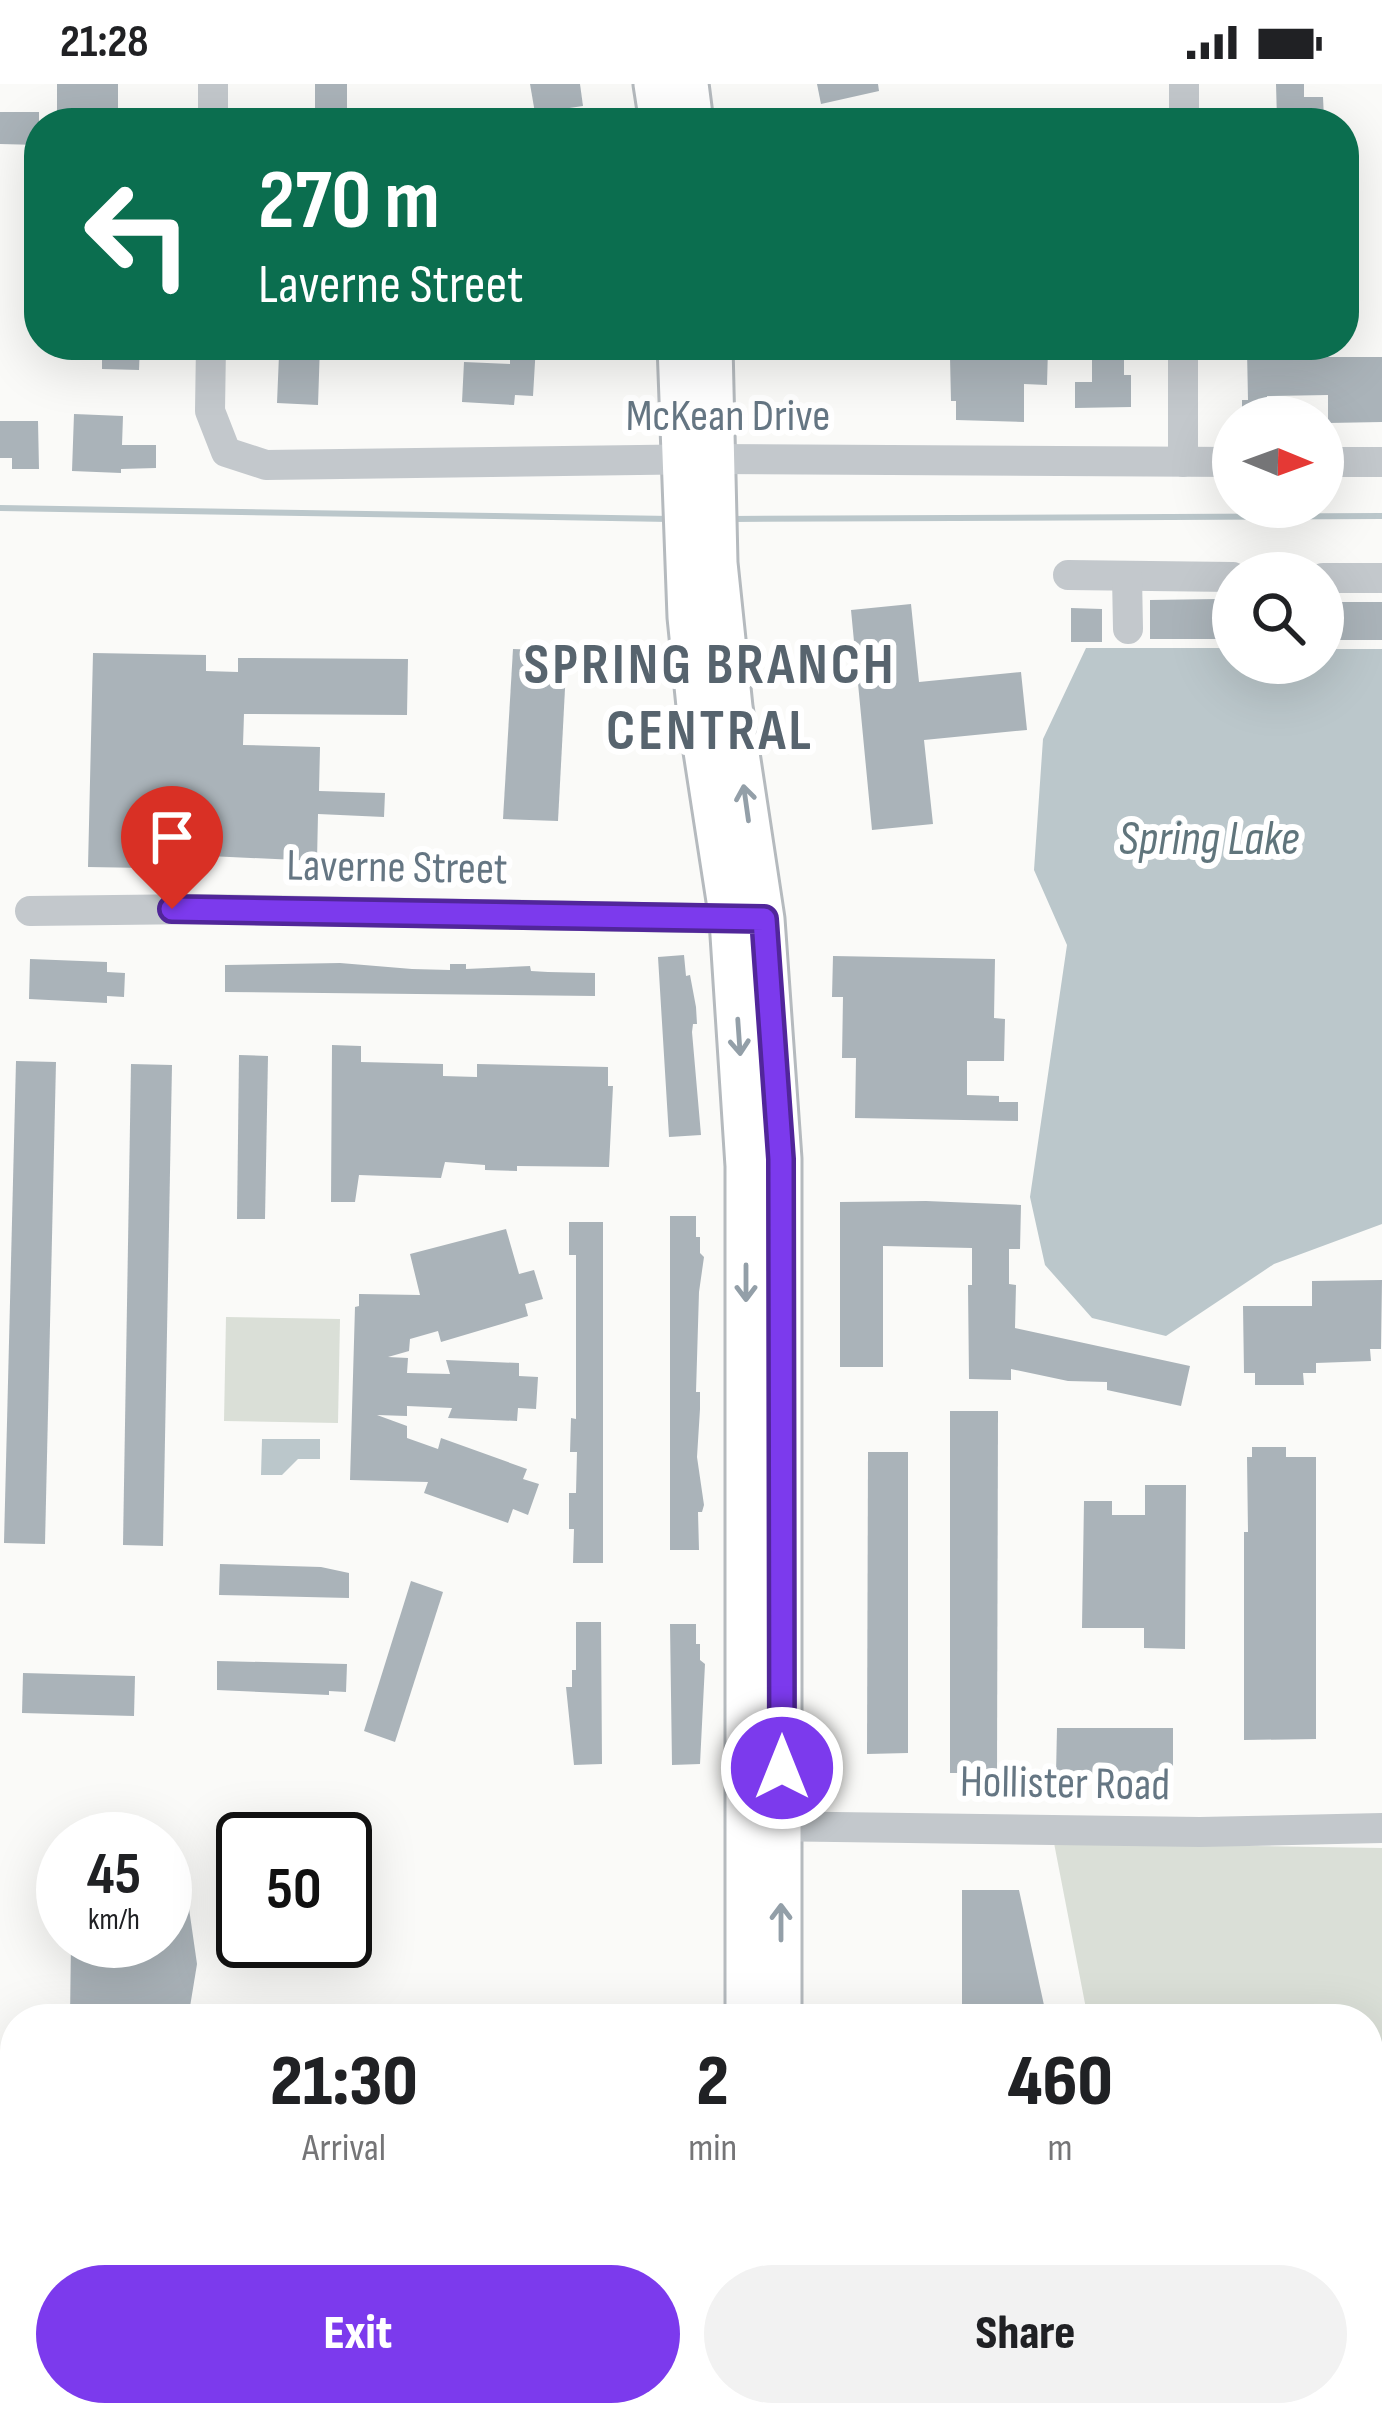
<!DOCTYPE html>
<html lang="en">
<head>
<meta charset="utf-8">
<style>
	:root { --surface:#fff; --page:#f2f2f2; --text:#202124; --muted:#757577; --accent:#7c3aed }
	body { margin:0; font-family:"Sofia Sans Condensed",sans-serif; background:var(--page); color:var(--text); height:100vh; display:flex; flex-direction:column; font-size:45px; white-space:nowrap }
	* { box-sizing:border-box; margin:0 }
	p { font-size:39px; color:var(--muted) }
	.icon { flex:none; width:66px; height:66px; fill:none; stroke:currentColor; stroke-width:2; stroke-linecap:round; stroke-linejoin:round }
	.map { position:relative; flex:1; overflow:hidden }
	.drawer { position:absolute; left:0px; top:1920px; width:1383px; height:423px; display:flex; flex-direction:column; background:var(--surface); border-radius:48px 48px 0 0; box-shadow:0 12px 48px #0002 }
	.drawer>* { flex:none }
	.guide { position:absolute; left:24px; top:24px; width:1335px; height:252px; border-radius:48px; box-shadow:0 12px 48px #0002; background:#0b6e4f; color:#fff; overflow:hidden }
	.needle { width:78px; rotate:91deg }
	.fabs { position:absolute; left:1212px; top:312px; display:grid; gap:24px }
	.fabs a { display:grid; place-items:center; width:132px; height:132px; border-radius:50%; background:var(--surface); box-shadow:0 12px 48px #0002; font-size:60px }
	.speed { position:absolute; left:36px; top:1728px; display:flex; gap:24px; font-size:60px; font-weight:700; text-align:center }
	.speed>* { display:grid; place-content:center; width:156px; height:156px; border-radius:50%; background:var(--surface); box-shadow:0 12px 48px #0002; line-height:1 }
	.speed small { font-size:30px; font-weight:400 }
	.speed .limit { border:6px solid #111; border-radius:18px; background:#fff; color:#111 }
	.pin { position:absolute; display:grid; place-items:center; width:102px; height:102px; color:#fff; margin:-123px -51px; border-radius:50% 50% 50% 0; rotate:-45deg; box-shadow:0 0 12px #0007 }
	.pin .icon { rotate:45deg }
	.me { position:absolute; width:132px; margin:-66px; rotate:0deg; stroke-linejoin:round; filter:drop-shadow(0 0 9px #0008) }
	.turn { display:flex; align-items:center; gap:42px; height:252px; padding:0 36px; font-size:54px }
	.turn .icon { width:156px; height:156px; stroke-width:2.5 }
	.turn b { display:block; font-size:84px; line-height:102px }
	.eta { display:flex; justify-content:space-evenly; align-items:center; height:204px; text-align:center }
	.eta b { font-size:72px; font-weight:800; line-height:84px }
	.button { display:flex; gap:24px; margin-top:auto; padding:24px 36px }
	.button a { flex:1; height:138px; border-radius:72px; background:var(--accent); color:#fff; font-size:48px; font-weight:800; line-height:138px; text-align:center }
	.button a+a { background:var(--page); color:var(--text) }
	.status { display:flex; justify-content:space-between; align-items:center; height:84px; padding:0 60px; background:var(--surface); direction:ltr }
	.status svg { height:33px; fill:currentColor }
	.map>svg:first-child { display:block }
</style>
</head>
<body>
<div class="status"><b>21:28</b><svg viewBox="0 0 49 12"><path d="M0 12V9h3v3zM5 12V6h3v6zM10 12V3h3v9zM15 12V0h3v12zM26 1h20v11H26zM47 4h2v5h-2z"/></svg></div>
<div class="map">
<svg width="1382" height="2341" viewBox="0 0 1382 2341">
	<rect width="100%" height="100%" fill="#fafaf8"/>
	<g fill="#dadfd7">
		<path d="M226,1233L340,1235L338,1339L224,1337Z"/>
		<path d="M1054,1759L1382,1764V2341H781L782,2328H1368V1935H1088Z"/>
	</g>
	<g fill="#bbc7cb">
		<path d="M1086,564H1233V579H1323V565H1382V1140L1274,1180L1166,1252L1092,1234L1045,1181L1030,1113L1067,861L1034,786L1043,655Z"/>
		<path d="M262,1355H320V1375H298L282,1391H261Z"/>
	</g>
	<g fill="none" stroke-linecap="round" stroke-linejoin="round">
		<g stroke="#bbc7cb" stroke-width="6">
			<path d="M0,424L670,435"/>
			<path d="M732,435L1382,432"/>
		</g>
	</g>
	<g fill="#aab3b9">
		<rect x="57" y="0" width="61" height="39"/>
		<rect x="315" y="0" width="32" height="29"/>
		<path d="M530,0H580L583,22L535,29Z"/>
		<path d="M817,0H878L879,7L821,20Z"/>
		<path d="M1276,0H1304V13H1323L1324,35L1277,36Z"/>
		<path d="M0,28H39V61L0,60Z"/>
		<path d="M102,261H140L139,286L102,285Z"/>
		<path d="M291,261H320L318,321L277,319L279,271L291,272Z"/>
		<path d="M510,261H536L533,312L515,311L514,321L462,318L464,278L510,280Z"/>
		<path d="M962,261L1048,264L1047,301L1024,300V338L956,336V317H951L950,273H962Z"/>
		<path d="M1092,265H1124V291H1131V323L1075,324V298H1092Z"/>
		<path d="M1247,266L1322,269V273H1382V338L1328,339V311L1267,312V333H1242V316H1248Z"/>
		<path d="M74,330L123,332L122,361H156V384L121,385V389L72,387Z"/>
		<path d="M0,337H38L39,385H12V374H0Z"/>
		<path d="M1217,515H1233V555H1150V516Z"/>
		<rect x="1337" y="518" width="45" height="38"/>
		<path d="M911,520L919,598L1021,588L1027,646L924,656L933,740L872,746L851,526Z"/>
		<path d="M1071,524L1102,525V558H1071Z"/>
		<path d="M513,565L567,567L558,737L503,735Z"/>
		<path d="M93,569L206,571V587L238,588V574L408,575L407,631L244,630L243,661L320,663L319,707L385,709L384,733L318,730L317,777L146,769V784L88,783Z"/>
		<path d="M684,871L686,892L690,891L696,923L697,940H693L692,948L701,1051L669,1053L658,873Z"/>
		<path d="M833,872L995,875L994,934L1005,935L1004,977H967V1011L999,1012V1018H1018V1037L855,1034L856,974H842L843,913H832Z"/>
		<path d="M30,875L107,878V888L125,889L124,913L107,912V919L29,915Z"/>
		<path d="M340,879L412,885L450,886V880H466V885L530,882L531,887L548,888L595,889V912L225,908V881Z"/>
		<path d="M332,961L361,962V978L443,980V992L477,993V980L608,983V1002H613L609,1083L517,1082V1087L485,1086V1081L445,1078L441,1094L359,1091L355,1118H331Z"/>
		<path d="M239,971L268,972L265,1135H237Z"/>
		<path d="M16,977L56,978L45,1460L4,1459Z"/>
		<path d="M131,980L172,981L163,1462L123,1461Z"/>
		<path d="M926,1117L1021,1121L1020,1165H1009V1200L1016,1201L1015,1244L1190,1282L1181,1322L1107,1306V1298L1068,1297L1011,1285V1296L969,1295L968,1201H972V1164L883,1162V1283H840V1118Z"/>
		<path d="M670,1132H696V1153H700V1169L704,1173L699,1208L696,1308H700V1325L697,1373L704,1421L702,1428H698L699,1466H670Z"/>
		<path d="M569,1138H603V1479H573L574,1445H569V1409H576L577,1368H570L571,1334L576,1335V1171H569Z"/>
		<path d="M506,1145L519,1190L534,1186L543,1215L525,1220L528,1232L441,1258L438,1247L410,1255L409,1267L388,1273L408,1274L407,1289L450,1290L446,1276L519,1279V1292L538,1293L536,1325L518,1324L517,1337L448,1334L452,1324L407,1322V1332L377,1331L407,1342V1354L438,1365L441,1354L527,1385L523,1395L539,1400L528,1431L513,1425L508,1439L424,1409L428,1398L350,1396L355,1223L359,1222V1210L420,1211L410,1170Z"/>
		<path d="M1382,1196L1381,1265H1370L1371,1277L1316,1279V1289H1303L1304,1301H1255V1289H1244L1243,1222H1312V1197Z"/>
		<path d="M950,1327H998L997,1689H950Z"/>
		<path d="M1252,1363H1286V1373H1316V1655L1244,1656V1448H1248L1247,1373H1252Z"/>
		<path d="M868,1368H908V1669L867,1670Z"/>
		<path d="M1145,1401H1186L1185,1565L1144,1564V1544H1082L1084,1417H1112V1431H1145Z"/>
		<path d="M220,1480L321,1483L349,1489V1514L219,1511Z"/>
		<path d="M411,1497L443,1508L395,1658L364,1647Z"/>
		<path d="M576,1538H601L602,1680L574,1681L566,1603H572V1586H576Z"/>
		<path d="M670,1540H696V1560H700V1576L705,1580L700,1680L672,1681Z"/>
		<path d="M217,1577L347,1580L346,1608L329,1607V1611L217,1606Z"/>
		<path d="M23,1589L135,1592L134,1632L22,1629Z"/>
		<path d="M1057,1644H1173V1690H1056Z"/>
		<path d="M181,1769L197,1880L188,1935H70L71,1857H165V1771Z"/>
		<path d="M962,1806H1019L1047,1935H962Z"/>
	</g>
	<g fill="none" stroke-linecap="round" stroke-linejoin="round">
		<g stroke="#b5babe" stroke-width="45">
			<g id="major">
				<path d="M654,0L660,39"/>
				<path d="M688,0L693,39"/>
				<path d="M678,261L688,533L697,622L730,836L746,1082V1935"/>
				<path d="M712,261L717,479L732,623L764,835L781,1075V1935"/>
				<path d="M730,2341L731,2328"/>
				<path d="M766,2341L767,2328"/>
			</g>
		</g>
		<g stroke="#c3c8cc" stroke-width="30">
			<path d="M213,39V0"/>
			<path d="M1184,39V0"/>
			<path d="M211,261L210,327L226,368L266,381L713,375L1233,378"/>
			<path d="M1183,378V261"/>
			<path d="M1323,378H1382"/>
			<path d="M1068,491L1233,493"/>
			<path d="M1127,492L1128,545"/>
			<path d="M1323,494H1382"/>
			<path d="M30,827L198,825L749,835"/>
			<path d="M759,1742L1200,1748L1382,1744"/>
		</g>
		<use href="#major" stroke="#fff" stroke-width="39"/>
	</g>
	<defs><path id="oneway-shaft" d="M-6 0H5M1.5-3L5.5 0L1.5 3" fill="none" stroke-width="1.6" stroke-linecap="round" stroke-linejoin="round" transform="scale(3)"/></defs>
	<g stroke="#939fa8">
		<use href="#oneway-shaft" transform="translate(746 719) rotate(-98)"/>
		<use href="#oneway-shaft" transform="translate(739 953) rotate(86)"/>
		<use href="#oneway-shaft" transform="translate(746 1199) rotate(90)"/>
		<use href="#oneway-shaft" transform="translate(781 1838) rotate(-90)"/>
	</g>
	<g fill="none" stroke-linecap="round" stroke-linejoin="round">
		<g stroke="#51269a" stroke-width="30">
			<path id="route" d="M172,825L764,835L781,1075L782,1684"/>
		</g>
		<use href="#route" stroke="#7c3aed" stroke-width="21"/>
	</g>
	<g text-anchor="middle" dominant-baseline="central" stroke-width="12" stroke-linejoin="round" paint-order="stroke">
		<g font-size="45" fill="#657683" stroke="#fff">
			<text x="728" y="332">McKean Drive</text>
			<text transform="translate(397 784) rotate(1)">Laverne Street</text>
			<text transform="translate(1065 1700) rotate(1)">Hollister Road</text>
		</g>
		<g font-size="48" font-style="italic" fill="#60757c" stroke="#fff">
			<text x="1209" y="755">Spring Lake</text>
		</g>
		<g font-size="57" font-weight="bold" letter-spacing="3" fill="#57646e" stroke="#fff">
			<text x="710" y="582">SPRING BRANCH<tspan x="710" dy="66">CENTRAL</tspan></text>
		</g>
	</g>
</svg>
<div class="fabs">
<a><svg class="needle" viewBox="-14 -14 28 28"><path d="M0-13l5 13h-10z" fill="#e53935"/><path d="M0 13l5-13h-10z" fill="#757577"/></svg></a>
<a><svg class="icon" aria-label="search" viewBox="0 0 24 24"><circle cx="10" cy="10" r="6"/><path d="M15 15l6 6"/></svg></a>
</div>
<div class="speed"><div>45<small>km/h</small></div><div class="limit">50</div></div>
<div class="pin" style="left:172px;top:825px;background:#d93025"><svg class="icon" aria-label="arrive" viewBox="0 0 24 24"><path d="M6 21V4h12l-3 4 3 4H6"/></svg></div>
<svg class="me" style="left:782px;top:1684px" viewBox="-20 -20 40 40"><circle r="17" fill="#7c3aed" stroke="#fff" stroke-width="3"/><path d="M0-11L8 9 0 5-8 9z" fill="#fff"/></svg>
<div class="guide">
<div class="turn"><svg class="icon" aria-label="left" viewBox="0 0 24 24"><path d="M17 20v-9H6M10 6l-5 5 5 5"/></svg><div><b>270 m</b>Laverne Street</div></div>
</div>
<section class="drawer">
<div class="eta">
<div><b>21:30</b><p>Arrival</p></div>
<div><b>2</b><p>min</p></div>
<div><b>460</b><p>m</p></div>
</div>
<div class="button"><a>Exit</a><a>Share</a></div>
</section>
</div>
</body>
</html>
